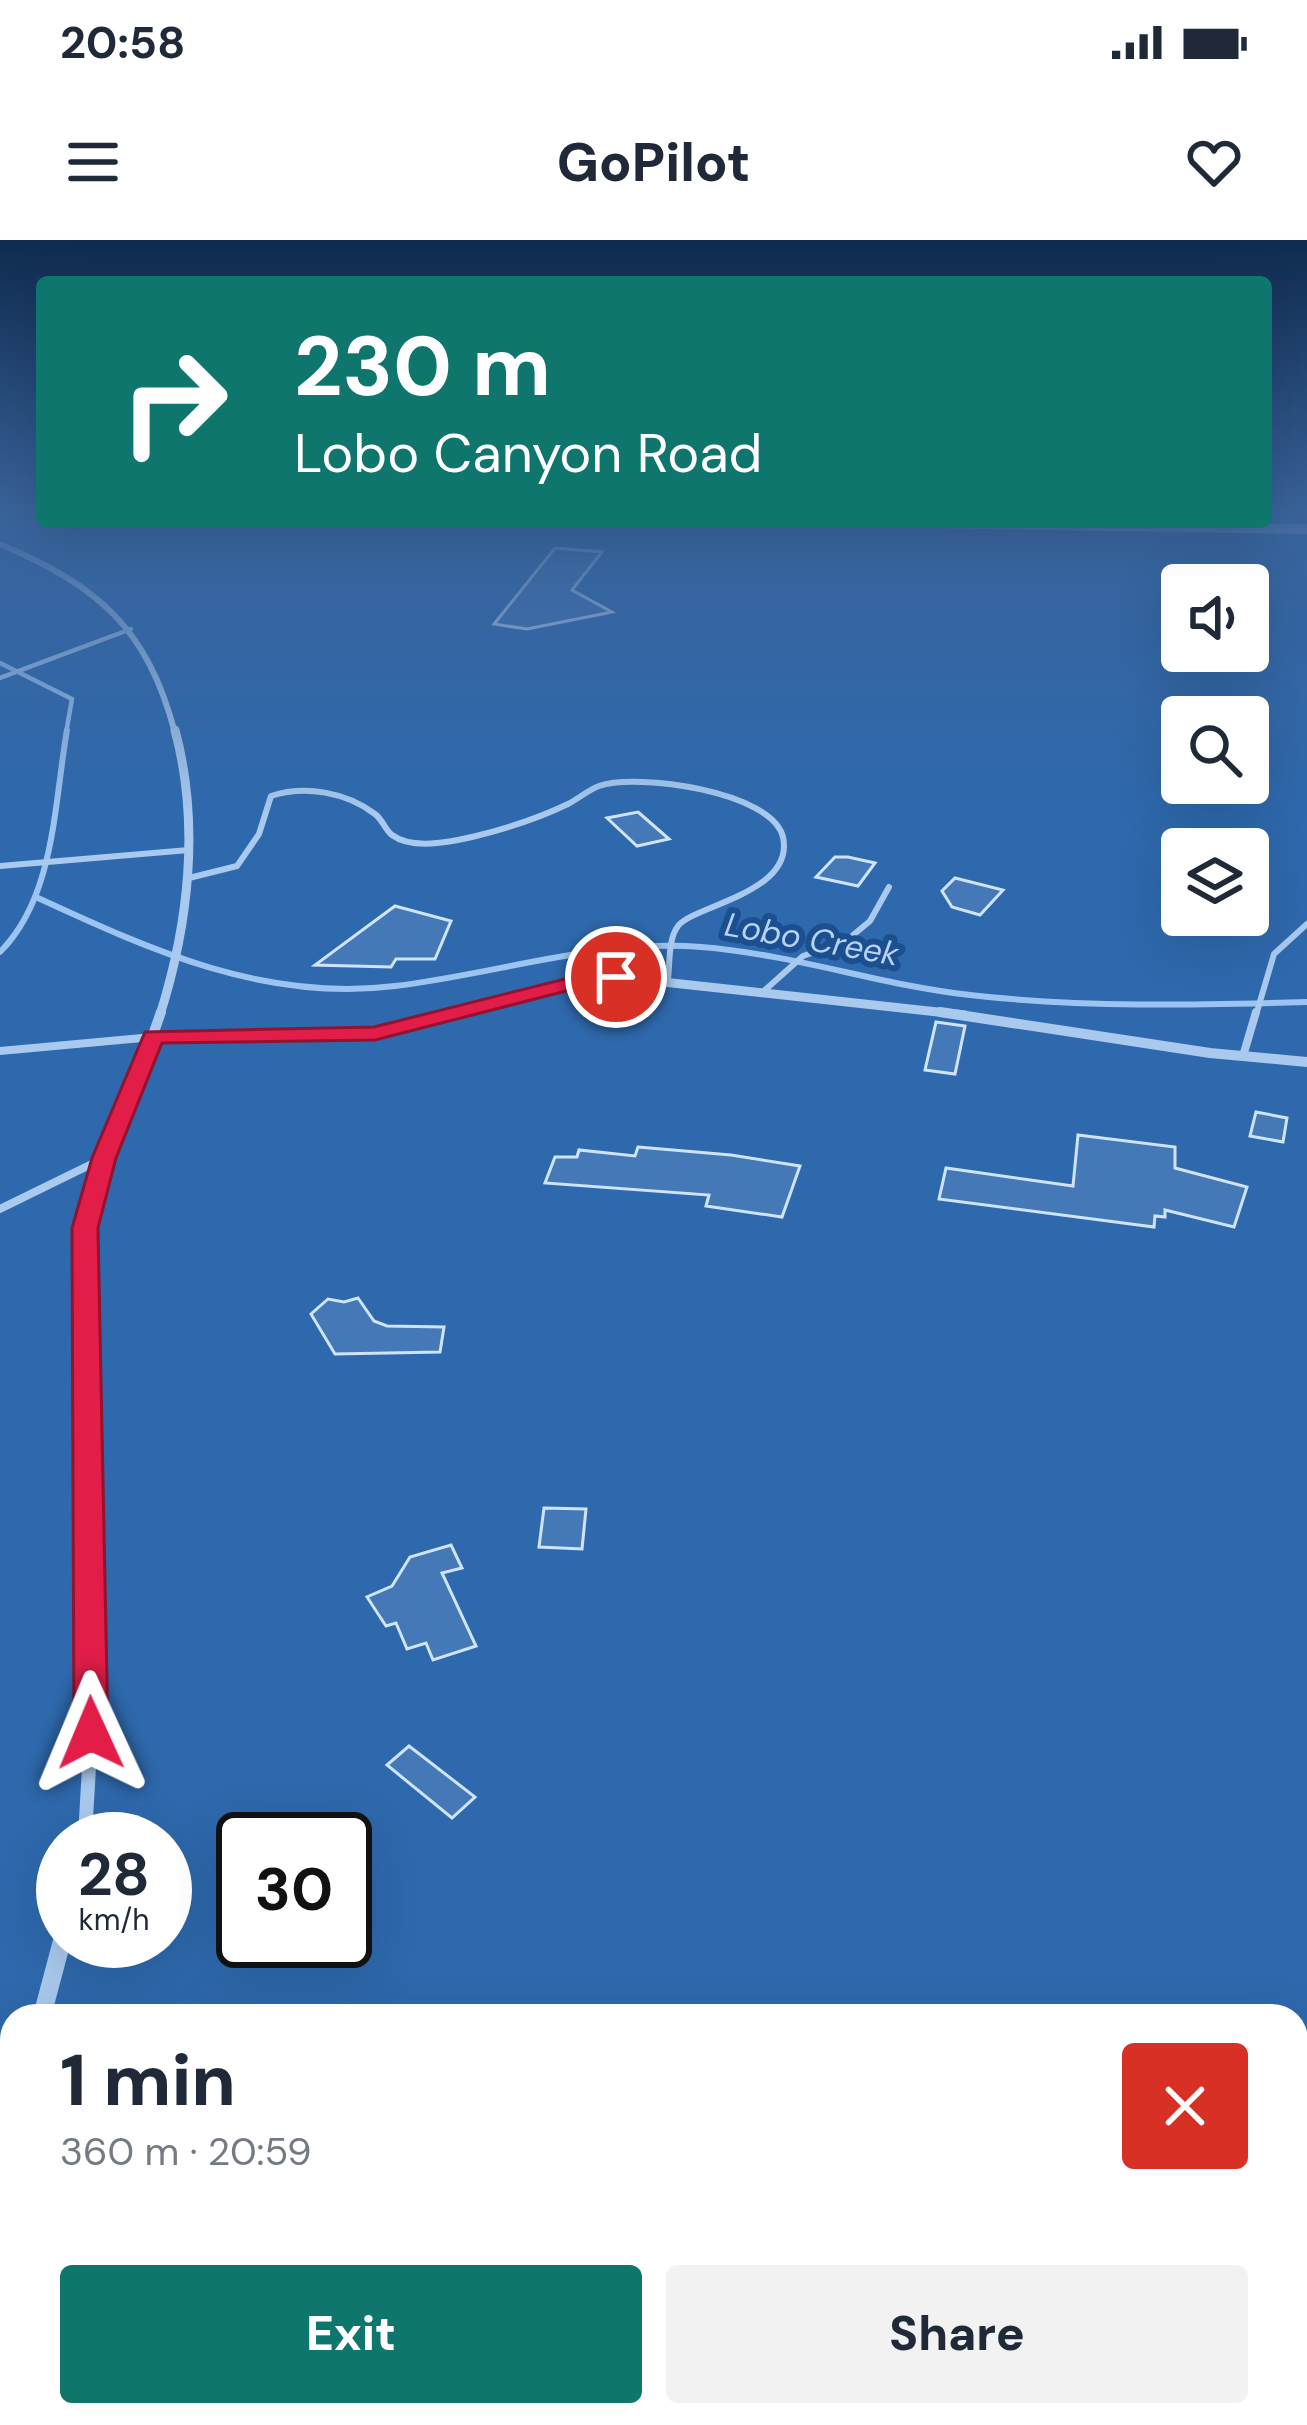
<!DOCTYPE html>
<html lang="en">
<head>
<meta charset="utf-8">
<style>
	:root { --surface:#fff; --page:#f2f2f3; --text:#1f2937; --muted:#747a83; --accent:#0f766e }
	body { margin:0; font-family:"DM Sans",sans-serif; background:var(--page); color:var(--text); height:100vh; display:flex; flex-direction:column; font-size:45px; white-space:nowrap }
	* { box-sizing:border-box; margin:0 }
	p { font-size:39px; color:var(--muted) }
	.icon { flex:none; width:66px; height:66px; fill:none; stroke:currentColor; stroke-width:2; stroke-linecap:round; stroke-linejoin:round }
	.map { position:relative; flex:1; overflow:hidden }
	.sheet { position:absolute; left:0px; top:1764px; width:1308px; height:423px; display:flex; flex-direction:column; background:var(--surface); border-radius:36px 36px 0 0; box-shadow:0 12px 48px #0002 }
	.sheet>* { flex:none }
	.guide { position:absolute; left:36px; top:36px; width:1236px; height:252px; border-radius:12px; box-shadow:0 12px 48px #0002; background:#0f766e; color:#fff; overflow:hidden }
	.buttons { position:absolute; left:1161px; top:324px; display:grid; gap:24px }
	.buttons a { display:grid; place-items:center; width:108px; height:108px; border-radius:12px; background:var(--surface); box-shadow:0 12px 48px #0002; font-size:60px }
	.speed { position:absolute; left:36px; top:1572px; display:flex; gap:24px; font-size:60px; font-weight:700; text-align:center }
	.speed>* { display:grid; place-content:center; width:156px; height:156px; border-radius:50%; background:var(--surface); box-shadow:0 12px 48px #0002; line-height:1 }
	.speed small { font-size:30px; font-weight:400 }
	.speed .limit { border:6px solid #111; border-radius:18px; background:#fff; color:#111 }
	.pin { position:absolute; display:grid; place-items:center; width:102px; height:102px; color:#fff; margin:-51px; border:6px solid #fff; border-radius:50%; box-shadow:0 3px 12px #0007 }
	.me { position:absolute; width:132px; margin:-66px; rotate:359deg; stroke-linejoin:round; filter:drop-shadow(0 0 9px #0008) }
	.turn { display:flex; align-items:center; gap:42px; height:252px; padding:0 60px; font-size:54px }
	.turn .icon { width:156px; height:156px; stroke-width:2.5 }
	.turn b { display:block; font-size:84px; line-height:102px }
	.round { display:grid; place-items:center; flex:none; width:126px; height:126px; border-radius:12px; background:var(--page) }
	.summary { display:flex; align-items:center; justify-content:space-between; height:204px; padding:0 60px }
	h1 { font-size:72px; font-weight:800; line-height:90px }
	.primary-button { display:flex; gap:24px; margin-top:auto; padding:24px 60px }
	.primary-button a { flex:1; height:138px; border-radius:12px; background:var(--accent); color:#fff; font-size:48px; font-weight:800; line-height:138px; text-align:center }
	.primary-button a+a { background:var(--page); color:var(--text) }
	.status { display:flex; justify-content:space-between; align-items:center; height:84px; padding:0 60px; background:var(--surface); direction:ltr }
	.status svg { height:33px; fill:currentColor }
	header { display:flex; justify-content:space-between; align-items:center; height:156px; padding:0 60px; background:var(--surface); font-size:54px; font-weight:800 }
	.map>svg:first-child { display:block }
</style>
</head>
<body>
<div class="status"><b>20:58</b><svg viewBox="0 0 49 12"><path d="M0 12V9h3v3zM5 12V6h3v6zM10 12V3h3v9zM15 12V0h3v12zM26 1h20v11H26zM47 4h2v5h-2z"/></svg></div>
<header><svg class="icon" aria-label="menu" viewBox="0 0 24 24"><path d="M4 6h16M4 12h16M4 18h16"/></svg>GoPilot<svg class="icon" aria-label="heart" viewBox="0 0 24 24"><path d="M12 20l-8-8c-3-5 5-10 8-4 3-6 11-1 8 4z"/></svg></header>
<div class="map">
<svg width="1307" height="2185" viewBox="0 0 1307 2185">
	<rect width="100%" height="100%" fill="#1b4f8f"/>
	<path fill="#2e69ad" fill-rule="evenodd" d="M0,271H42V282H1266V271H1307V2185H0ZM1182,345H1248V411H1182ZM1182,477H1248V543H1182ZM1182,609H1248V675H1182ZM63,1599H165V1701H63ZM243,1599H345V1701H243ZM12,1776H1296V2175H12Z"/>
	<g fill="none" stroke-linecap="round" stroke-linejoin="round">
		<path stroke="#9cc4f0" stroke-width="4.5" d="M0,423L72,459L66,493"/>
		<g stroke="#9cc4f0" stroke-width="6">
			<path d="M38,658C153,711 265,762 395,746C497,734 597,699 701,707C792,714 880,745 970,755C1082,768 1195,765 1307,762"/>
			<path d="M0,712C55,657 54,564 67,490"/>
		</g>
	</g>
	<g fill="#4478b7" stroke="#cfe3fa" stroke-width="3">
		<path d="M555,308L602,312L572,350L612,372L527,389L494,384Z"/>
		<path d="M638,572L669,599L637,606L607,578Z"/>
		<path d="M835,617H848L875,623L858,646L816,637Z"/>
		<path d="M955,638L1003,650L980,675L952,667L942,651Z"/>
		<path d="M395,666L451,681L435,719H396L391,727L315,725Z"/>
		<path d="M936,782L965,786L955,834L925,830Z"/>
		<path d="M1256,872L1287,878L1283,902L1250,896Z"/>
		<path d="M1078,895L1175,907V928L1247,947L1234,987L1165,970V977L1155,976L1154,987L939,959L946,928L1073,946Z"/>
		<path d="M638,907L731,915L800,926L782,977L706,966L709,955L545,943L555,917H577L579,910L635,916Z"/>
		<path d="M358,1058L374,1081L387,1086L444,1087L440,1112L335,1114L311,1074L328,1059L344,1062Z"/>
		<path d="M544,1268L586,1269L582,1309L539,1307Z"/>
		<path d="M451,1305L462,1328L442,1333L476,1406L433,1420L426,1403L407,1409L396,1383L386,1386L367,1357L392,1346L410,1317Z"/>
		<path d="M409,1506L475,1557L452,1578L387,1525Z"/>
	</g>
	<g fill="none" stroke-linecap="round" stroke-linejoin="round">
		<path stroke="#a9c9ee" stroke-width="4.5" d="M0,438L131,389"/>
		<g stroke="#a9c9ee" stroke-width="6">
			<path d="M0,626L189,610"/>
			<path d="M189,638L237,626L259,594L271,556C305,545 346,552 375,574C383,580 385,590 392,595C412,610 450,602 472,597C505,589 537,579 568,564C578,559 588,550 599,546C637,533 772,551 783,597C795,653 694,665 678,686C668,699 670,723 668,739"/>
			<path d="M765,750L803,716L846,701L870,681L889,647"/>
			<path d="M1256,775L1274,714L1307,684"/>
		</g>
		<g stroke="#a9c9ee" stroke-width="8">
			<path d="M0,811L153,797"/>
			<path d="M1243,816L1256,772"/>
			<path d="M0,969L104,918"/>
		</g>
		<path stroke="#a9c9ee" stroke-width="6" d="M0,304C98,346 147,387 175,493"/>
		<g stroke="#a9c9ee" stroke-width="9">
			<path d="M160,775C189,683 200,583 175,490"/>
			<path d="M450,775L569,744L617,737L965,775"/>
		</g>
		<g stroke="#a9c9ee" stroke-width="10">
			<path d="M940,772L1210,813L1307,822"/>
			<path d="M153,797L375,794L462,772"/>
			<path d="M87,1135L85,988L161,772"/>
		</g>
		<path stroke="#a9c9ee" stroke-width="14" d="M85,1596L91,1493L87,1132"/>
		<g stroke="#a9c9ee" stroke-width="18">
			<path d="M85,1599V1593"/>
			<path d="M42,1776L63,1697"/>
			<path d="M0,1917L12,1879"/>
		</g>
		<path fill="#f0f6ff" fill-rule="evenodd" d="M784,282L1307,284V294L791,286Z"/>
	</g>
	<linearGradient id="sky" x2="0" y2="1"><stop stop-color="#0f2b4f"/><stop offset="0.47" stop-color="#39639b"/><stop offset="1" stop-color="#39639b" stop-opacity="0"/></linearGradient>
	<rect width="1307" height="577" fill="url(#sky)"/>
	<path fill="#e11d48" stroke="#92132f" stroke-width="3" d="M616,731L627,737L624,742L570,750L375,800L162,803L116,918L98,988L108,1493L103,1503L91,1507L79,1503L74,1493L72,988L92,918L145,792L374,787L569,738Z"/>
	<g text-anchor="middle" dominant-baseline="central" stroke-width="12" stroke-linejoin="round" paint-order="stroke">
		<g font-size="33" font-style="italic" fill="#b5d3f5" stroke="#1b4f8f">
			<text transform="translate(812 699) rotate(10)">Lobo Creek</text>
		</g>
	</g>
</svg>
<div class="buttons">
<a><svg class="icon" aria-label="sound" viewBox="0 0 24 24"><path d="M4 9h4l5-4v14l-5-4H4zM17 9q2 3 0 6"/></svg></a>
<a><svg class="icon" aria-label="search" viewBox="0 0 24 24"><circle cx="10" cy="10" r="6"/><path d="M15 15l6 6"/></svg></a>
<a><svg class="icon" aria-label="layers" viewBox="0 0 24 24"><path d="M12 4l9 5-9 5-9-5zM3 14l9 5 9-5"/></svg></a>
</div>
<div class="speed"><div>28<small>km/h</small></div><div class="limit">30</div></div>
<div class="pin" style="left:616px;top:737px;background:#d93025"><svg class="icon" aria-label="arrive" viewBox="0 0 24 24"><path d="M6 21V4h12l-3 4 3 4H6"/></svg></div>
<svg class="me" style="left:91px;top:1493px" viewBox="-20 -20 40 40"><path d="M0-17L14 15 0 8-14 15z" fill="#e11d48" stroke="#fff" stroke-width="4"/></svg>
<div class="guide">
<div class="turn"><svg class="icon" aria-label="right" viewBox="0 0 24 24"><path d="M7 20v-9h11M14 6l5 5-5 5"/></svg><div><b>230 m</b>Lobo Canyon Road</div></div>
</div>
<section class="sheet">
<div class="summary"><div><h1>1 min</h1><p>360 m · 20:59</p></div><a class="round" style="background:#d93025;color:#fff"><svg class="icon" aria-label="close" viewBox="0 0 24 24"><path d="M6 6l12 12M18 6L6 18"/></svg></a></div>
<div class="primary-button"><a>Exit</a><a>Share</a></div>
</section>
</div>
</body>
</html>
